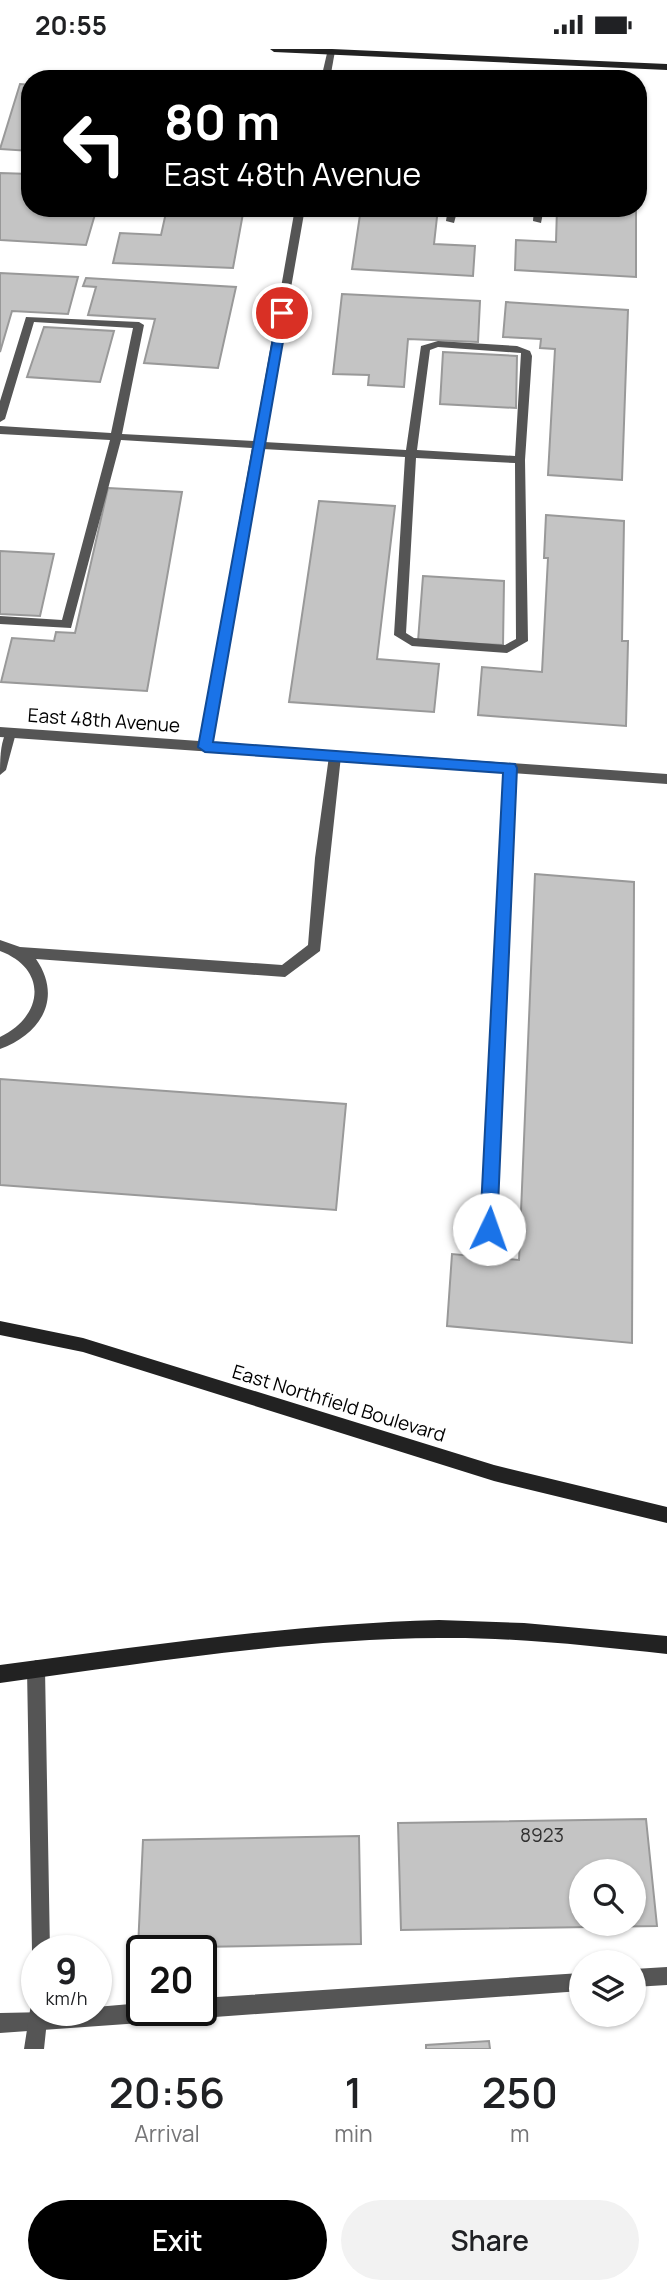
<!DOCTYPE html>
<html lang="en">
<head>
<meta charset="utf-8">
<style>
	:root { --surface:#fff; --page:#f2f2f2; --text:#202124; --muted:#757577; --accent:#000 }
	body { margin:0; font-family:Manrope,sans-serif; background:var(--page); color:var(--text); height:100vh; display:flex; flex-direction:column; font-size:26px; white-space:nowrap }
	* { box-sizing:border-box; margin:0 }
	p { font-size:23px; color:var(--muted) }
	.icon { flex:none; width:38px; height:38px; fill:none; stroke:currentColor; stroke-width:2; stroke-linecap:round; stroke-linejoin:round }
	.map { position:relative; height:2000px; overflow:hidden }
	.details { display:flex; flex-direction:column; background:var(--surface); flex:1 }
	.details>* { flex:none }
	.banner { position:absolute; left:21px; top:21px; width:626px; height:147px; border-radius:28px; box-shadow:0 2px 5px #0004; background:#000; color:#fff; overflow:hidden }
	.fabs { position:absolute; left:569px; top:1810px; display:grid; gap:14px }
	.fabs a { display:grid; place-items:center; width:77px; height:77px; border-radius:50%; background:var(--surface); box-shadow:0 2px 5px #0004; font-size:35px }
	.speed { position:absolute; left:21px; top:1886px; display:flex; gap:14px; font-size:35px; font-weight:700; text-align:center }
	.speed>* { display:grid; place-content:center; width:91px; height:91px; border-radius:50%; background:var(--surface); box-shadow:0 2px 5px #0004; line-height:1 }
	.speed small { font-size:18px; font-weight:400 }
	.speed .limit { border:4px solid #111; border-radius:10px; background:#fff; color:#111 }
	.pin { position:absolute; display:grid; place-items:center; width:60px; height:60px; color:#fff; margin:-30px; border:4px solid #fff; border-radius:50%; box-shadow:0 2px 7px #0007 }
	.me { position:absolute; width:77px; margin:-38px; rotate:3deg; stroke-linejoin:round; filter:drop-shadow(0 0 5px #0008) }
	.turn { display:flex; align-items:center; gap:24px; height:147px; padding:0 28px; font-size:32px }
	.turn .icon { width:91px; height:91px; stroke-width:2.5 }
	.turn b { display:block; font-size:49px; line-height:60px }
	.eta { display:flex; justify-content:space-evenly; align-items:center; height:119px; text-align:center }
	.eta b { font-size:42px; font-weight:600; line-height:49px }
	.primary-button { display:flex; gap:14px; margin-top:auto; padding:14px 28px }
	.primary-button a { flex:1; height:80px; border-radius:42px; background:var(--accent); color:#fff; font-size:28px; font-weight:600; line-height:80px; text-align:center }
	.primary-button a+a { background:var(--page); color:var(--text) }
	.status { display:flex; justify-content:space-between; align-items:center; height:49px; padding:0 35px; background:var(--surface); direction:ltr }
	.status svg { height:19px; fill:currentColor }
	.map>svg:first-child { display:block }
</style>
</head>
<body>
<div class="status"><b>20:55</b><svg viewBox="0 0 49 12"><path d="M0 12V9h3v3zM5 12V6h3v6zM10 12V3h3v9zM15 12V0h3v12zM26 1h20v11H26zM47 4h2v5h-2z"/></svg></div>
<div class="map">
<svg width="667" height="2000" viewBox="0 0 667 2000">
	<rect width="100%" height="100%" fill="#fff"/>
	<g fill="#c4c4c4" stroke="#999" stroke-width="2" fill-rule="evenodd">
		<path d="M20,35L30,36V102L0,100Z"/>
		<path d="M0,124L30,125V159L96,162L86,196L0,191Z"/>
		<path d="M167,159H244L233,219L113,214L120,184L161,186Z"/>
		<path d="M361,159H438L434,195L475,197L473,227L352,220Z"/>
		<path d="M557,159H636V228L515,221L516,191L556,193Z"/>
		<path d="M0,224L78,228L68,265L12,262L0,303Z"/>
		<path d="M86,229L236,238L218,319L144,314L155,270L88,266L96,238L83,237Z"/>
		<path d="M342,245L480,252L478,293L408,290L404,338L368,336L369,326L333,325Z"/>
		<path d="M506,253L628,261L622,431L548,426L555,300L540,299L541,290L503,288Z"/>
		<path d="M44,278L114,282L100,333L27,328Z"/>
		<path d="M443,303L517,307L516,359L440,355Z"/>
		<path d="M108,439L182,443L147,642L1,633L12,589L54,592L56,583L75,584Z"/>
		<path d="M319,452L395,457L377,610L439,615L434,663L289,653Z"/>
		<path d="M546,466L624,472L622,592H628L626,677L478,666L482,618L542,623L548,509H544Z"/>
		<path d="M0,502L54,505L40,567L0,565Z"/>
		<path d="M423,527L504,532L503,596L418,592Z"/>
		<path d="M535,825L634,833L632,1294L447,1277L452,1205L519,1211Z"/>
		<path d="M0,1030L346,1055L336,1161L0,1136Z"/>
		<path d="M646,1770L657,1877L401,1881L398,1774ZM581,1822H634V1874H581Z"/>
		<path d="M359,1787L361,1895L138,1899L143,1791Z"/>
		<path d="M489,1992L490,2000H426V1996Z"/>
	</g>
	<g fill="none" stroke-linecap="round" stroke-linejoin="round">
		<g fill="#555" fill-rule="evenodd">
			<path d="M328,0L335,2L330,30H321Z"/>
			<path d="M295,159H305L264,393L406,401L421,297L438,292L517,297L530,302L532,307L525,411L528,592L507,604L412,597L394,586L405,408L263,400L211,698L205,703L199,698L252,399L121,391L71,579L0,575V567L62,571L110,391L0,385V377L111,384L133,279L34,273L5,370L0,373V352L26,268L139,273L144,276L122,385L254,392ZM438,298L521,304L515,407L417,401L430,301ZM416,409L515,414L516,590L505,596L414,589L406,584Z"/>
			<path d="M448,159H458L454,174L446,172Z"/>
			<path d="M534,159H544L541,174L533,172Z"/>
			<path d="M10,679L16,684L6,721L0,726C0,711 0,687 10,679Z"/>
			<path d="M335,702L341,707L320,902L285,928L36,910C63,949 41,985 0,1000V988C44,967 48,920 0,902V891L20,898L282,916L308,896L315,809L329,707Z"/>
			<path d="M510,714L516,719L496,1180L494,1185L489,1187L484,1185L482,1180L504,719Z"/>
			<path d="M667,1918V1936L634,1938V1920Z"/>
			<path d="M581,1924V1942L201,1969L194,1966L193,1962H201V1949Z"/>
			<path d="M142,1954V1962H179L176,1969L169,1972L0,1984V1964L96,1962V1958Z"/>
		</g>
		<g fill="#555" fill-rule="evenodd">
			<path d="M0,678L667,725V735L0,688Z"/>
			<path d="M36,1611L42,1614L45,1620L50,1902H37V1910L32,1902L27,1620L30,1614Z"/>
			<path d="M37,1953V1962H48L44,2000H24L31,1955Z"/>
		</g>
		<g fill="#222" fill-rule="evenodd">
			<path d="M270,0H332L667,15V21L274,3Z"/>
			<path d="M0,1272L83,1289L494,1416L667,1458V1474L494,1432L83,1303L0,1286Z"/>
			<path d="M439,1571L524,1574L667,1587V1605C591,1597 515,1588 439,1589C292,1590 146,1614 0,1634V1616C146,1597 291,1575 439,1571Z"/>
		</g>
	</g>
	<path fill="#1a73e8" stroke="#114b97" stroke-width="2" d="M278,262L288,264L213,693L515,715L517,719L497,1180L495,1185L489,1187L483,1185L480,1180L503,724L205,703L198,698Z"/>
	<g text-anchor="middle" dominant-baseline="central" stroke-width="5" stroke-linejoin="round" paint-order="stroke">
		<g font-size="19" fill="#000" stroke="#fff">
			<text transform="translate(104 671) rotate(4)">East 48th Avenue</text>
			<text transform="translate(339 1354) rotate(17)">East Northfield Boulevard</text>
		</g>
		<g font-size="19" fill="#313131">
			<text x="542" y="1786">8923</text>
		</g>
	</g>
</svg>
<div class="fabs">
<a><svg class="icon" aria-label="search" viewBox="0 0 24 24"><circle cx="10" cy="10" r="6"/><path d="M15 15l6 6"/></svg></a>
<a><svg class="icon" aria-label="layers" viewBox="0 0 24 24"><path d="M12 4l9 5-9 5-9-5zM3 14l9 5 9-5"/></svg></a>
</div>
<div class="speed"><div>9<small>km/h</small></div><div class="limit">20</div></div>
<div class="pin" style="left:282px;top:264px;background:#d93025"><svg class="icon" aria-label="arrive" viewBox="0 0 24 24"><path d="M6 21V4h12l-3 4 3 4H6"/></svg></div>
<svg class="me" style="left:489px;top:1180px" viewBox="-20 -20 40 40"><circle r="19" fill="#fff"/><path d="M0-13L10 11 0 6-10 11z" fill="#1a73e8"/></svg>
<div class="banner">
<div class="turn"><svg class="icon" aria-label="left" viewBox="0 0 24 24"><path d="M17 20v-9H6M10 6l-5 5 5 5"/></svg><div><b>80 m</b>East 48th Avenue</div></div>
</div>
</div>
<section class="details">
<div class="eta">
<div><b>20:56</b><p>Arrival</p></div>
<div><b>1</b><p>min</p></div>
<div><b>250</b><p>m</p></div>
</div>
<div class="primary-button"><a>Exit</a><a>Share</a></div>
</section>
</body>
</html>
